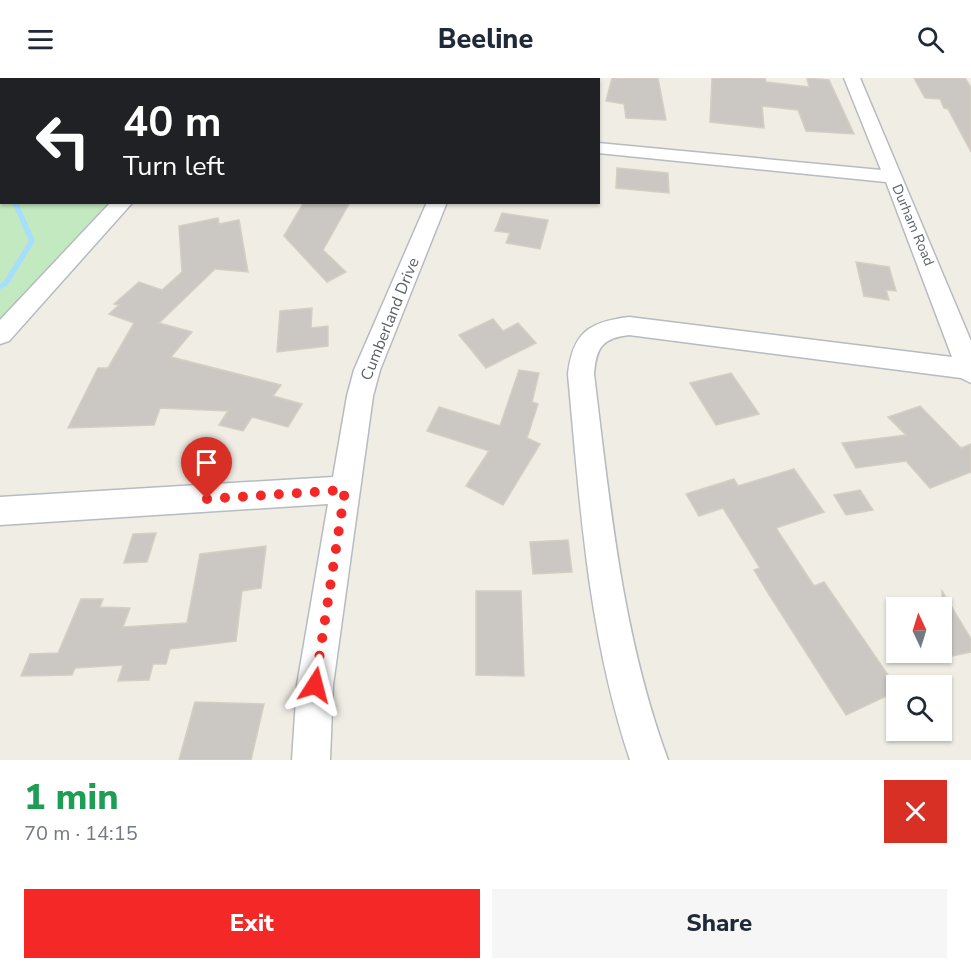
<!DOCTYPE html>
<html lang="en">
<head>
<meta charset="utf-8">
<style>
	:root { --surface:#fff; --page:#f6f6f7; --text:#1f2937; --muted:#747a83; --accent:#f42927 }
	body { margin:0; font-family:"Nunito Sans",sans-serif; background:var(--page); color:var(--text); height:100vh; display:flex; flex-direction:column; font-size:22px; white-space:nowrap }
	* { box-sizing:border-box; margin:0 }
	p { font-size:20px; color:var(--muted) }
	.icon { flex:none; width:33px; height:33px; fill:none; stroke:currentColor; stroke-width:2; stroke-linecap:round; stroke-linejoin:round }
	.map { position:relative; height:682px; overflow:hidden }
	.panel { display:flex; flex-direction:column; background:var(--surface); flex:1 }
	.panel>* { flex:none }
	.banner { position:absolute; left:0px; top:0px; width:600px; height:126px; box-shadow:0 2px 4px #0004; background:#202124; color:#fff; overflow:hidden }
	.needle { width:39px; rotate:356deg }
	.buttons { position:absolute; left:886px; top:519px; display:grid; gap:12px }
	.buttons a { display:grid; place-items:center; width:66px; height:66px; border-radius:0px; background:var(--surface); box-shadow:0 2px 4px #0004; font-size:30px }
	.pin { position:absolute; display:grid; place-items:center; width:51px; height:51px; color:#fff; margin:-62px -26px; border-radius:50% 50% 50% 0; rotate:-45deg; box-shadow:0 0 6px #0007 }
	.pin .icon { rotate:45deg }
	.me { position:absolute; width:66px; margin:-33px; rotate:9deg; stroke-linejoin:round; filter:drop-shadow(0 0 4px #0008) }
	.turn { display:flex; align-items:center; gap:21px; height:126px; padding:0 24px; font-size:27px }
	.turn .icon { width:78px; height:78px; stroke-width:2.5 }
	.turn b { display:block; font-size:42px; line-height:51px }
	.round { display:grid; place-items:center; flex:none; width:63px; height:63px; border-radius:0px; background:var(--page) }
	.head { display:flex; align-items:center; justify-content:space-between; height:102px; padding:0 24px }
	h1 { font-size:36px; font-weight:800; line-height:45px; color:#1e9e55 }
	.cta { display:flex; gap:12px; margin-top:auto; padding:12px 24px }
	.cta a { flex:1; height:69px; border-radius:0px; background:var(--accent); color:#fff; font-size:24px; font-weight:800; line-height:69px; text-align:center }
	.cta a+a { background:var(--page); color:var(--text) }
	header { display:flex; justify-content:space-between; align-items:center; height:78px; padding:0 24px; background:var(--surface); font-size:27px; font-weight:800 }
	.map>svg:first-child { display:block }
</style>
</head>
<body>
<header><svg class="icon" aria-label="menu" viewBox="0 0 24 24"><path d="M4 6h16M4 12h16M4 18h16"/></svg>Beeline<svg class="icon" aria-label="search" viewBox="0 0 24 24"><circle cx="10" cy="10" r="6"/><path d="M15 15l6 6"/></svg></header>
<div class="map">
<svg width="971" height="682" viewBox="0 0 971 682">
	<rect width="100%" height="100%" fill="#f0ede5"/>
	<path fill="#c3e9c0" d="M235,0L2,2V124L118,125L0,250V1Z"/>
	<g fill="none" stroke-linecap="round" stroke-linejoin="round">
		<g fill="#a6deff" fill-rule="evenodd">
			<path d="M86,0H91L89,2H83Z"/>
			<path d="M12,124H18L35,163L8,207L0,211V206L4,203L29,163Z"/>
		</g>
	</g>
	<g fill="#cbc7c2" stroke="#d5cec3" stroke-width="1.5">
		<path d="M612,0H658L666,42L626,40L624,26L606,23Z"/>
		<path d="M712,0H765L766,4L809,9L807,0L829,2L854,56L806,53L798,32L762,28L764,50L710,44Z"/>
		<path d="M914,0H965L971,9V74L948,31L944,30L940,21L925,20Z"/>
		<path d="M617,90L668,95L669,115L616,110Z"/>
		<path d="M304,124H350L323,172L346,194L327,204L284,158Z"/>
		<path d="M502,135L548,142L540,171L506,165L510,155L495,153Z"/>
		<path d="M218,140L219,146L239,142L248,194L215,191L159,245L192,254L171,279L281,307L273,318L302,326L288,349L252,339L243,353L219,347L228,333L160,330L154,347L68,350L98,290H108L134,245L109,236L119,227L114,226L139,204L162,212L182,194L179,148Z"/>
		<path d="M856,184L889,189L896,213L886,212L889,222L864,218Z"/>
		<path d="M312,230L311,250L328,248V268L277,274L280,233Z"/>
		<path d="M493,241L503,253L518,245L536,265L486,290L459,257Z"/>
		<path d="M519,292L539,295L532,324L538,326L527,360L540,366L503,427L466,408L489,373L427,353L439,329L500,348Z"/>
		<path d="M731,295L759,336L716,347L690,305Z"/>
		<path d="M920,328L961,370L971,366V394L930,410L906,383L856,390L842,365L906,357L888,339Z"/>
		<path d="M794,391L824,434L776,450L814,508L824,504L897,610V613L846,637L768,515L754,492L760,490L723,430L699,438L686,416L734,401L738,408Z"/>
		<path d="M860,412L873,432L846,437L834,417Z"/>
		<path d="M156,455L147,484L124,485L133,456Z"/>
		<path d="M568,462L572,494L533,496L530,464Z"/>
		<path d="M266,468L261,510L242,513L236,563L170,571L166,586H153L149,602L118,603L123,587L75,590L72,597L21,598L30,576L58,575L81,521H103L100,529L130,530L123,549L187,545L200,476Z"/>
		<path d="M476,513H521L524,598L476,597Z"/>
		<path d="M942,513L971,561V574L942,580Z"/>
		<path d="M195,624L264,626L251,682H179Z"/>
	</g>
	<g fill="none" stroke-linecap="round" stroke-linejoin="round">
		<g stroke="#b7bbc0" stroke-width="3">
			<g id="minor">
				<path d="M233,0H249L232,2Z"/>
				<rect x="480" y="0" width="16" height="2"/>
				<path d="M844,0H860L971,263V305L961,300L629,257C602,260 596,270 594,296C610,427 622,557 668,682H630C588,556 580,427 568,296C573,254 589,244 629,239L952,279L886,104L598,75V65L881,92Z"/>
				<path d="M111,124H133L9,263L0,266V242Z"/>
				<path d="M427,124H447L380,292L373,318L333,607L330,682H292L297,607L328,426L0,447V419L333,399L347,318L354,292Z"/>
			</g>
		</g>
		<use href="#minor" fill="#fff" fill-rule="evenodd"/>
	</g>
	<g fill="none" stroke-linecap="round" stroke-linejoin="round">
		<path stroke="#f42927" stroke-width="10" stroke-dasharray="0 18" d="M207,421L345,412L315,607"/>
	</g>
	<g text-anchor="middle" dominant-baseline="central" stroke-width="4.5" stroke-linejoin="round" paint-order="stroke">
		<g font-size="14" fill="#5d6266" stroke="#fff">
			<text transform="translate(913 147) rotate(67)">Durham Road</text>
		</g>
		<g font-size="16" fill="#5d6266" stroke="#fff">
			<text transform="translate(390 241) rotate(-68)">Cumberland Drive</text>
		</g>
	</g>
</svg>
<div class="buttons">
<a><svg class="needle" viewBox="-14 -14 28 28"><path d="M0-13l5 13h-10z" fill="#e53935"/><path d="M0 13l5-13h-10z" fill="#747a83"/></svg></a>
<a><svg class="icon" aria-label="search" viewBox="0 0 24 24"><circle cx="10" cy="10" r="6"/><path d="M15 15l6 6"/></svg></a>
</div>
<div class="pin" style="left:207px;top:421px;background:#d93025"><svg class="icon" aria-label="arrive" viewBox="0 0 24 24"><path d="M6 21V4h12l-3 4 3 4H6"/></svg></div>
<svg class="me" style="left:315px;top:607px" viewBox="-20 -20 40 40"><path d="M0-17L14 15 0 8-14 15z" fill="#f42927" stroke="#fff" stroke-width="4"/></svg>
<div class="banner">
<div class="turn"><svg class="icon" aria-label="left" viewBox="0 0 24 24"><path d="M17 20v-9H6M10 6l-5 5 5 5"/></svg><div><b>40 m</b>Turn left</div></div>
</div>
</div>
<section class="panel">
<div class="head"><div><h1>1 min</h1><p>70 m · 14:15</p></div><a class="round" style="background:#d93025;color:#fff"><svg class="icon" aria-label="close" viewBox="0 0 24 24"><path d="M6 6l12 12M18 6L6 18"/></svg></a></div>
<div class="cta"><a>Exit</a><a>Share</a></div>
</section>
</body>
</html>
